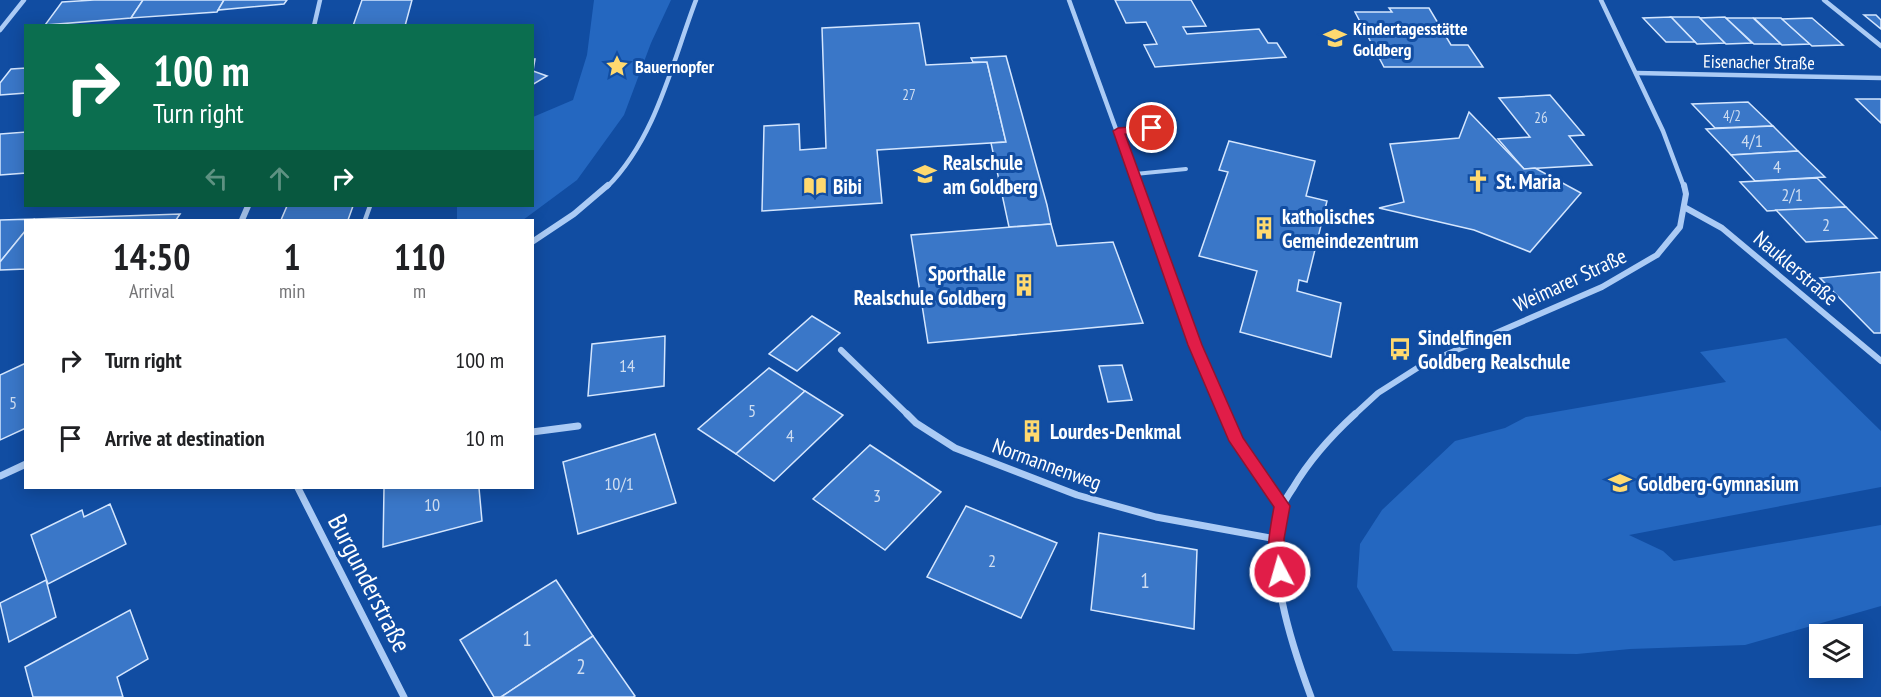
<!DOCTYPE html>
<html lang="en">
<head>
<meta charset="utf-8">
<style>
	:root { --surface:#fff; --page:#f2f2f2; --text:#202124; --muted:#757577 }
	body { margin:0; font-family:"PT Sans Narrow",sans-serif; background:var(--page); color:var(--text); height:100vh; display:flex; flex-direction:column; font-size:22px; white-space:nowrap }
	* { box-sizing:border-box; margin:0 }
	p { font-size:20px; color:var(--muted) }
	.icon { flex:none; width:33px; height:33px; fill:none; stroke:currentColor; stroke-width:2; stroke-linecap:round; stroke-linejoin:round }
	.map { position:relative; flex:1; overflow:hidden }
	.drawer { position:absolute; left:24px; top:219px; width:510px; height:270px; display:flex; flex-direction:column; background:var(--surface); border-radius:0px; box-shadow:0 3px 15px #0003 }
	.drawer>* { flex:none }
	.hud { position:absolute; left:24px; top:24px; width:510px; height:183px; border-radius:0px; box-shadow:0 3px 15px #0003; background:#0b6e4f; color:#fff; overflow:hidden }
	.buttons { position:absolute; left:1809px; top:624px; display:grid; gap:12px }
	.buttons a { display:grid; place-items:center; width:54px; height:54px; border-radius:0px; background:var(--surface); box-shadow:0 3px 15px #0003; font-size:30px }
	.pin { position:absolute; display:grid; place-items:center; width:51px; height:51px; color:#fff; margin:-26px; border:3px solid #fff; border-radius:50%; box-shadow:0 2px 6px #0007 }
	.me { position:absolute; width:66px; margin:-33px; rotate:354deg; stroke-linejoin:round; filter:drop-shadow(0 0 4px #0008) }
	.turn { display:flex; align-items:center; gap:21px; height:126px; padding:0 30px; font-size:27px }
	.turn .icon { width:78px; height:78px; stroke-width:2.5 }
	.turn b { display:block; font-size:42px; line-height:51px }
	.lanes { display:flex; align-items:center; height:57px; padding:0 30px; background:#0003; justify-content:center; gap:30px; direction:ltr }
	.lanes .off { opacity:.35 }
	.eta { display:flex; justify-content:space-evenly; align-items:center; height:102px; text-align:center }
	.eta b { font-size:36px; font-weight:700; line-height:42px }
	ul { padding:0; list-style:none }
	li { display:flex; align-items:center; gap:18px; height:78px; padding:0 30px }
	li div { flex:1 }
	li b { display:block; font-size:22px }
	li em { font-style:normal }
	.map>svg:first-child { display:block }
</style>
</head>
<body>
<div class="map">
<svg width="1881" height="697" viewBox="0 0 1881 697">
	<rect width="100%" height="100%" fill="#114da2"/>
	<g fill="#2467c0">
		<path d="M594,0H671L651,43L624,115L577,180L523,220H457V206H532L533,117L573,100L587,55Z"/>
		<path d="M1786,338L1881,431V487L1629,535L1663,551L1674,561L1881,525V606L1745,645L1630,649L1577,654L1393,651L1357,587L1360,544L1382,510L1455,441L1505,428L1526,417L1726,382L1700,352Z"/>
	</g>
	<g fill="#3a77c8" stroke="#d4e6fe" stroke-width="1.5">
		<path d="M94,0H143L131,18L45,25L62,2Z"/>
		<path d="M143,0H224L217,12L131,18Z"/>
		<path d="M224,0H287L284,4L218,10Z"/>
		<path d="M362,0H412L405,26H353Z"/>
		<path d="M1115,0H1191L1206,26L1183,27L1187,34L1259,29L1268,43H1277L1286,57L1155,67L1144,45L1157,44L1146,22L1126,23Z"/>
		<path d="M1389,8H1429L1451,45H1468L1483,67H1384L1355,12H1392Z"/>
		<path d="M1864,15H1876L1881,20V29Z"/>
		<path d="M1671,17H1699L1725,43L1697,44Z"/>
		<path d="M1671,17L1695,42H1666L1643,18Z"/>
		<path d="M1725,17L1726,18L1752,43L1726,44L1700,18Z"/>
		<path d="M1726,18H1753L1781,44H1754Z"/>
		<path d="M1754,18H1781L1810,44L1782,45Z"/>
		<path d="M1812,18L1843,45L1812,46L1782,19Z"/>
		<path d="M919,23L926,65L987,62L1006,142L877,150L882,203L762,211L764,126L799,124L800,150L826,148L822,28Z"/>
		<path d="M1006,56L1047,205L1051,224L1009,227L991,143L1006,142L987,62H973L971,58Z"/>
		<path d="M532,59H535L533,71L547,76L532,85Z"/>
		<path d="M26,68V93L0,95V83L11,69Z"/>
		<path d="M1550,95L1584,135L1569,136L1592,165L1524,169L1498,139L1530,137L1499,98Z"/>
		<path d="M1856,99H1881V123Z"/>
		<path d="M1748,102L1773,126L1715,128L1692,104Z"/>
		<path d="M1469,112L1524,169L1535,168L1581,193L1530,252L1474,230L1379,208L1404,202L1390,144L1459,138Z"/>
		<path d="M1773,126L1798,151L1731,155L1706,129Z"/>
		<path d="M26,132V173L0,175V134Z"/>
		<path d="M1229,141L1315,161L1306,196L1327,201L1307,282L1299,280L1297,291L1341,303L1331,357L1240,332L1257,271L1199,256L1228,172L1219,170Z"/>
		<path d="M1798,151L1825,177L1755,181L1731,155Z"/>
		<path d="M1817,178L1846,207L1767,211L1740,182Z"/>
		<path d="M287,206H353L348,220H281Z"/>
		<path d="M1846,207L1877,238L1806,242L1776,210Z"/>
		<path d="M180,214L176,220H33L35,219Z"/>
		<path d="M35,219L26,220V230L0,262V220Z"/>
		<path d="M1051,224L1057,246L1113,242L1143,323L928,343L911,235Z"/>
		<path d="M26,230V269L0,270V262Z"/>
		<path d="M1881,272V333H1874L1820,278Z"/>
		<path d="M812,316L840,333L797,371L769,354Z"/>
		<path d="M665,336L664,386L588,396L592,344Z"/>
		<path d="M26,363V428L0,440V375Z"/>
		<path d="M1122,365L1132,400L1108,402L1099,366Z"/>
		<path d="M769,368L805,391L736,454L698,429Z"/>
		<path d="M805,391L843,415L774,481L736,454Z"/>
		<path d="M1036,425L1038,435L1027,436L1026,426Z"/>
		<path d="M655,434L676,503L578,534L563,462Z"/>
		<path d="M870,445L941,492L885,550L813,499Z"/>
		<path d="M384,488H479L482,521L383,547Z"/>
		<path d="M110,504L126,544L48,584L31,535L82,510L84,517Z"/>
		<path d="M966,506L1057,543L1021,618L927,577Z"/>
		<path d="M1099,533L1197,550L1194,629L1091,610Z"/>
		<path d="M46,580L56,617L9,642L0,603Z"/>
		<path d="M556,580L593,636L501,697H494L460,640Z"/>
		<path d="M130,610L148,659L117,677L123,697H33L25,667Z"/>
		<path d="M593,636L635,696L633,697H501Z"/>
	</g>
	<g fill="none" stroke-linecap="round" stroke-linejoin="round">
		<g stroke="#abcbf5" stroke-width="4">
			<path d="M1118,131L1168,126"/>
			<path d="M1135,174L1186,169"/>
		</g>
		<path stroke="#abcbf5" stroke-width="4.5" d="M365,220L370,206"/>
		<g stroke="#abcbf5" stroke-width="4.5">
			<path d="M1069,0L1137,187"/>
			<path d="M1601,0L1663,131L1684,187"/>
			<path d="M1824,0L1881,46"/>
			<path d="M314,26L320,0"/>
			<path d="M0,30L24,0"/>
			<path d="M1636,73L1881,78"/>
			<path d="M607,187C656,138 672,63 696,0"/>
		</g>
		<g stroke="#abcbf5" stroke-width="6">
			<path d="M1137,185L1195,345L1226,416"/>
			<path d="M1684,207L1722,228L1881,361"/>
			<path d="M242,220L248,206"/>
			<path d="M532,242L574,214L608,185"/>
			<path d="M841,350L909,416"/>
			<path d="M1353,416L1378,393L1422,365L1602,287L1657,255L1680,227L1686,194L1684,185"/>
		</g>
		<g stroke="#abcbf5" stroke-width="7">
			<path d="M907,414L916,423L955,448L1077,495L1156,517L1276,539"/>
			<path d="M1225,414L1237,441L1282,506"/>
			<path d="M532,432L578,426"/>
			<path d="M0,476L26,464"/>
			<path d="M298,488L404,697"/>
			<path d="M1311,697C1291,643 1265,565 1282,508C1284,501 1289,494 1293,488C1310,459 1330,437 1355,414"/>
		</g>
	</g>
	<path fill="#e11d48" stroke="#92132f" stroke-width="1.5" d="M1152,125L1157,128L1155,130L1125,134L1202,345L1243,438L1290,506L1284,539L1288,572L1285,577L1280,579L1274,577C1264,556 1270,529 1274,507L1229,441L1188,345L1113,131L1118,128Z"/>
	<defs>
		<g id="school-bare" transform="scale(1.8)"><path d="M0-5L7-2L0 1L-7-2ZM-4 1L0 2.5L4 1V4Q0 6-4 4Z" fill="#ffd96f" stroke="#114da2" stroke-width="2.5" paint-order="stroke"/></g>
		<g id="sight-bare" transform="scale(1.8)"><path d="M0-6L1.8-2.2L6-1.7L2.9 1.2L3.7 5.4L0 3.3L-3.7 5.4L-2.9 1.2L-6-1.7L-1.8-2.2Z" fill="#ffd96f" stroke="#114da2" stroke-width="2.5" paint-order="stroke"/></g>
		<g id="church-bare" transform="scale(1.8)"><path d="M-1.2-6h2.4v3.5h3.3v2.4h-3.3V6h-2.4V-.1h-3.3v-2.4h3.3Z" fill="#ffd96f" stroke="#114da2" stroke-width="2.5" paint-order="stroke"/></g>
		<g id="library-bare" transform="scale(1.8)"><path d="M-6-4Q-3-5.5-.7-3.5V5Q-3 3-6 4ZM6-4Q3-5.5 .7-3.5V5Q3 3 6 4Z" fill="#ffd96f" stroke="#114da2" stroke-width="2.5" paint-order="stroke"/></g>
		<g id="building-bare" transform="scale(1.8)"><path d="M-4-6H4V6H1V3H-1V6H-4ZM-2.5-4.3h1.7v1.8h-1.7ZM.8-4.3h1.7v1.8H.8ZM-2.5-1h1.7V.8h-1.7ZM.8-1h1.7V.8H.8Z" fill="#ffd96f" stroke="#114da2" stroke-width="2.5" paint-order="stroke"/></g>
		<g id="bus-bare" transform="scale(1.8)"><path d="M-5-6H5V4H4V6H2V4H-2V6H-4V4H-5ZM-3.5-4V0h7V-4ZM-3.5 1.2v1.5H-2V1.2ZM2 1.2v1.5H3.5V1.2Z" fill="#ffd96f" stroke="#114da2" stroke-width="2.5" paint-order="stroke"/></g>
	</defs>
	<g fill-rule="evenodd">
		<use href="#school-bare" x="1335" y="38"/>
		<use href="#sight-bare" x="617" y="66"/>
		<use href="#school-bare" x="925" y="174"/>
		<use href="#church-bare" x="1478" y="181"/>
		<use href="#library-bare" x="815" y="186"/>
		<use href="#building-bare" x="1264" y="228"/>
		<use href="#building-bare" x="1024" y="285"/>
		<use href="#bus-bare" x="1400" y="349"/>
		<use href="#building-bare" x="1032" y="431"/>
		<use href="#school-bare" x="1620" y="483"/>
	</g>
	<g text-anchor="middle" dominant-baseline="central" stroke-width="6" stroke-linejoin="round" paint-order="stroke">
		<g font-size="15" fill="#ceddf1">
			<text x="909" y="94">27</text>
			<text x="1732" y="115">4/2</text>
			<text x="1541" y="117">26</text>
		</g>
		<g font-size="18" font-weight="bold" fill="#fff" stroke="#114da2" text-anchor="start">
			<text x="1353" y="28">Kindertagesstätte<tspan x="1353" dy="21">Goldberg</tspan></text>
			<text x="635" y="66">Bauernopfer</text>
		</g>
		<g font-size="18" fill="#fff" stroke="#114da2">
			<text transform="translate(1759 62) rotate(1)">Eisenacher Straße</text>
		</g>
		<g font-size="18" fill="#ceddf1">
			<text x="1752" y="140">4/1</text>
			<text x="1777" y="166">4</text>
			<text x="1792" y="194">2/1</text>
			<text x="1826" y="224">2</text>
			<text x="627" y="365">14</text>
			<text x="13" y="402">5</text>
			<text x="752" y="410">5</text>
			<text x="790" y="435">4</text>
			<text x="619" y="483">10/1</text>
			<text x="877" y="495">3</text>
			<text x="432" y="504">10</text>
			<text x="992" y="560">2</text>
		</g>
		<g font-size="21" font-weight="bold" fill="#fff" stroke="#114da2" text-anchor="start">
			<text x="943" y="162">Realschule<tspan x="943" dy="24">am Goldberg</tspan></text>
			<text x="1496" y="181">St. Maria</text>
			<text x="833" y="186">Bibi</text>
			<text x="1282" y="216">katholisches<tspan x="1282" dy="24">Gemeindezentrum</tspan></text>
			<text x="1006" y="273" text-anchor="end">Sporthalle<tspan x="1006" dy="24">Realschule Goldberg</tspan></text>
			<text x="1418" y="337">Sindelfingen<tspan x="1418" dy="24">Goldberg Realschule</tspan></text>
			<text x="1050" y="431">Lourdes-Denkmal</text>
			<text x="1638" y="483">Goldberg-Gymnasium</text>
		</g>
		<g font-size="21" fill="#fff" stroke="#114da2">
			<text transform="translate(1796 268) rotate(40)">Nauklerstraße</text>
			<text transform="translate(1570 280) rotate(-25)">Weimarer Straße</text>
			<text transform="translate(1047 464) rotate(20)">Normannenweg</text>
		</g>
		<g font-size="21" fill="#ceddf1">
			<text x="1145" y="580">1</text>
			<text x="527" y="638">1</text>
			<text x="581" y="666">2</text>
		</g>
		<g font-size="26" fill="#fff" stroke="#114da2">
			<text transform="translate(370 583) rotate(63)">Burgunderstraße</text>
		</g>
	</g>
</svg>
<div class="buttons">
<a><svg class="icon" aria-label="layers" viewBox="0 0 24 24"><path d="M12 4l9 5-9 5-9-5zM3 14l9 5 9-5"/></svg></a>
</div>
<div class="pin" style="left:1152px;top:128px;background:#d93025"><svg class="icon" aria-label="arrive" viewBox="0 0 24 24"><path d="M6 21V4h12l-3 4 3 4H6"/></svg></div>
<svg class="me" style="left:1280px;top:572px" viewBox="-20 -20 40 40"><circle r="17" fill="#e11d48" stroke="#fff" stroke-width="3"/><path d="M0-11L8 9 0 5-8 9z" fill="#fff"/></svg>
<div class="hud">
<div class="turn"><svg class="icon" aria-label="right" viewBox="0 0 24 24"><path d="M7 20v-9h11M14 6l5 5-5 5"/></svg><div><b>100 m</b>Turn right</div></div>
<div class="lanes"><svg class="icon off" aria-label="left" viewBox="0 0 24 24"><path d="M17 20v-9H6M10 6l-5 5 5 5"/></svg><svg class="icon off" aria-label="ahead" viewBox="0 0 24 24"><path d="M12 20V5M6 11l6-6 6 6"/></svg><svg class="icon" aria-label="right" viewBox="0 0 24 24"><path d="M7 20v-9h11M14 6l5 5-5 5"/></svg></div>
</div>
<section class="drawer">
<div class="eta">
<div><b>14:50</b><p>Arrival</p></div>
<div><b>1</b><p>min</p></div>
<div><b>110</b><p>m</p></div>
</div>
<ul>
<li><svg class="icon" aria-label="right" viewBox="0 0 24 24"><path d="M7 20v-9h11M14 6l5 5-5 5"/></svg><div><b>Turn right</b></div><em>100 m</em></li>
<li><svg class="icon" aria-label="arrive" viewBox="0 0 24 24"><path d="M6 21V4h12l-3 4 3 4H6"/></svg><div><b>Arrive at destination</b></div><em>10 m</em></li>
</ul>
</section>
</div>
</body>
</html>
